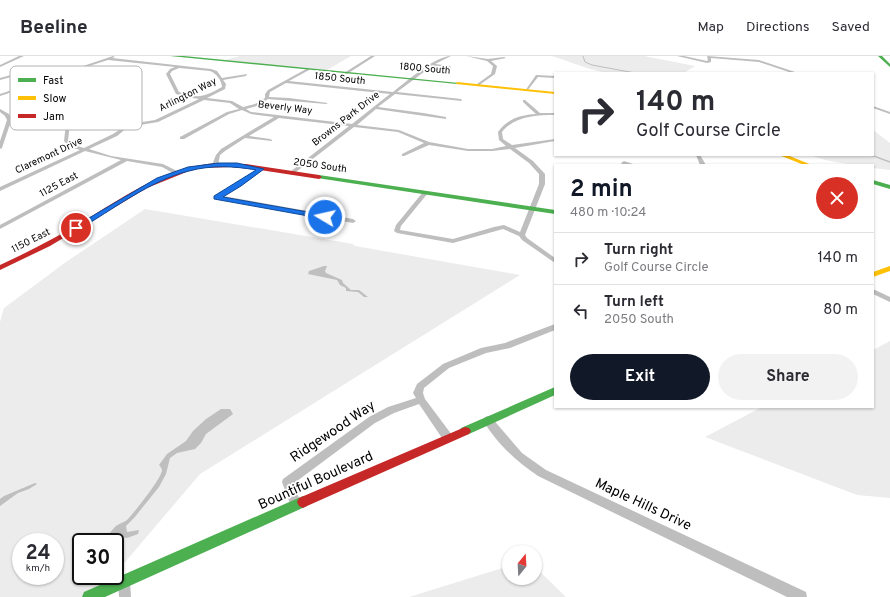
<!DOCTYPE html>
<html lang="en">
<head>
<meta charset="utf-8">
<style>
	:root { --surface:#fff; --page:#f2f2f3; --text:#2b2b33; --muted:#7c7c81; --line:#e1e1e2; --accent:#111827 }
	body { margin:0; font-family:Overpass,sans-serif; background:var(--page); color:var(--text); height:100vh; display:flex; flex-direction:column; font-size:15px; white-space:nowrap }
	* { box-sizing:border-box; margin:0 }
	p { font-size:13px; color:var(--muted) }
	.icon { flex:none; width:22px; height:22px; fill:none; stroke:currentColor; stroke-width:2; stroke-linecap:round; stroke-linejoin:round }
	.map { position:relative; flex:1; overflow:hidden }
	.sheet { position:absolute; left:554px; top:108px; width:320px; height:244px; display:flex; flex-direction:column; background:var(--surface); border-radius:0px; box-shadow:0 1px 3px #0004 }
	.sheet>* { flex:none }
	.guide { position:absolute; left:554px; top:16px; width:320px; height:84px; border-radius:0px; box-shadow:0 1px 3px #0004; background:#fff; color:var(--text); overflow:hidden }
	.needle { width:26px; rotate:18deg }
	.controls { position:absolute; left:502px; top:489px; display:grid; gap:8px }
	.controls a { display:grid; place-items:center; width:40px; height:40px; border-radius:50%; background:var(--surface); box-shadow:0 1px 3px #0004; font-size:20px }
	.speed { position:absolute; left:12px; top:477px; display:flex; gap:8px; font-size:20px; font-weight:700; text-align:center }
	.speed>* { display:grid; place-content:center; width:52px; height:52px; border-radius:50%; background:var(--surface); box-shadow:0 1px 3px #0004; line-height:1 }
	.speed small { font-size:10px; font-weight:400 }
	.speed .limit { border:2px solid #111; border-radius:6px; background:#fff; color:#111 }
	.pin { position:absolute; display:grid; place-items:center; width:34px; height:34px; color:#fff; margin:-17px; border:2px solid #fff; border-radius:50%; box-shadow:0 1px 4px #0007 }
	.me { position:absolute; width:44px; margin:-22px; rotate:279deg; stroke-linejoin:round; filter:drop-shadow(0 0 3px #0008) }
	.turn { display:flex; align-items:center; gap:14px; height:84px; padding:0 16px; font-size:18px }
	.turn .icon { width:52px; height:52px; stroke-width:2.5 }
	.turn b { display:block; font-size:28px; line-height:34px }
	.round { display:grid; place-items:center; flex:none; width:42px; height:42px; border-radius:21px; background:var(--page) }
	.headline { display:flex; align-items:center; justify-content:space-between; height:68px; padding:0 16px }
	h1 { font-size:24px; font-weight:700; line-height:30px; color:var(--accent) }
	.action { display:flex; gap:8px; margin-top:auto; padding:8px 16px }
	.action a { flex:1; height:46px; border-radius:24px; background:var(--accent); color:#fff; font-size:16px; font-weight:700; line-height:46px; text-align:center }
	.action a+a { background:var(--page); color:var(--text) }
	ul { padding:0; list-style:none }
	li { display:flex; align-items:center; gap:12px; height:52px; padding:0 16px; border-top:1px solid var(--line) }
	li div { flex:1 }
	li b { display:block; font-size:15px }
	li em { font-style:normal }
	header { display:flex; align-items:center; gap:24px; box-sizing:border-box; height:56px; padding:0 20px; background:var(--surface); border-bottom:1px solid var(--line) }
	header strong { font-size:19px }
	nav { display:flex; gap:22px; margin-inline-start:auto; font-size:14px }
	.map>svg:first-child { display:block }
</style>
</head>
<body>
<header>
<strong>Beeline</strong>
<nav><a>Map</a><a>Directions</a><a>Saved</a></nav>
</header>
<div class="map">
<svg width="890" height="541" viewBox="0 0 890 541">
	<rect width="100%" height="100%" fill="#fff"/>
	<g fill="#ececec" fill-rule="evenodd">
		<path d="M240,0H351L327,14L224,4Z"/>
		<path d="M552,0H644L695,10L684,17H606L590,13Z"/>
		<path d="M873,74L890,87V114L873,112V109C849,109 832,107 810,99H873Z"/>
		<path d="M145,153L353,188L355,190L520,219L200,418L115,518V486H81V520H113L93,541H0V266L4,252L66,206ZM21,486H55V520H21Z"/>
		<path d="M890,285V442L857,439L705,381L762,351H873V294Z"/>
		<path d="M509,510V522H535V511L566,541H409Z"/>
	</g>
	<g fill="#bfbfbf">
		<path d="M324,210H327L325,215L326,217L342,224L343,227L351,234H359L368,241H364L358,236L346,235V232L340,229L337,224L308,218L309,215Z"/>
		<path d="M221,353H230L233,358L206,378L201,387L195,393L177,397L170,402L166,418L159,431L134,462L126,470L127,476L139,474L138,478L127,482L117,480L109,486H102C106,481 110,477 114,472C117,468 123,467 127,464C133,458 162,422 162,414C162,413 160,410 159,409L167,398L186,385L193,375L206,363Z"/>
		<path d="M35,427L37,428L29,433L18,437L0,450V443L4,440Z"/>
	</g>
	<g fill="none" stroke-linecap="round" stroke-linejoin="round">
		<path stroke="#bfbfbf" stroke-width="1" d="M583,0L585,6L592,9L635,17"/>
		<path stroke="#bfbfbf" stroke-width="1.5" d="M871,99L890,106"/>
		<g fill="#bebebe" fill-rule="evenodd">
			<path d="M19,0H24L0,11V9Z"/>
			<path d="M113,0L115,1L112,2L211,13L217,15L222,22L247,18L246,20L223,24L226,28L225,33L207,42L232,45L243,51L255,48L265,42V38L268,34L308,12L309,14L289,25L393,36C406,26 435,0 451,0L435,8L450,10L451,12L432,10L397,36L461,43L462,45L395,38L378,51L423,57L446,61V63L376,53L357,69L399,74L429,86L468,93H492L506,90L499,84L498,76C507,63 520,59 536,58L523,46V44H525L540,57H555V59C536,59 515,60 502,76L503,83L512,89L555,83V85L515,92L533,105L545,118V128L525,179L527,182L555,202V207L522,184L519,180L503,173L453,187L397,177L394,175L396,169L423,136L425,135L428,137L401,170L400,174L453,183L494,171L504,169L520,176L539,128V118L529,107L510,93L492,95H468L429,89L404,100H402V98L424,87L398,76L354,71L292,119L290,118V116L349,70L279,62L249,80L270,83L272,84V85L245,82L225,95L220,99L218,109L215,111L212,109L216,99L221,93L274,61L251,58L242,54L229,58L184,83H180V81L227,56L239,53L230,47L204,44L158,66L128,71L117,80L89,93L111,100L163,108L177,115V117H173L162,111L127,105L0,173V169L121,104L85,95L0,135V131L80,94L70,91L64,85L67,58L65,57L11,65L2,92L0,93V85L7,64L5,60L0,56V53L9,58L11,62L67,55L71,58L68,85L74,89L84,92L113,78L125,70L118,22L112,19L75,15L45,25L56,27L63,31V39L61,40L59,39L60,32C40,21 21,34 0,40V38ZM108,4L175,11L170,13L166,18L176,38L186,41L199,43L155,64L129,68L121,20L113,17L80,13ZM179,12L210,15C216,17 222,25 222,31C204,41 199,43 179,36L170,18L172,15ZM286,27L390,38L352,68L251,56L246,53L257,50L268,43L326,48L328,47L289,42L269,41L270,36Z"/>
			<path d="M371,0H375L347,18L344,17Z"/>
			<path d="M466,0L488,3L504,1L506,2L491,5L497,10L495,18L478,30L477,28L491,18L493,10L487,5Z"/>
			<path d="M677,0H684L707,5L708,4L707,0L759,4L798,17H792L759,6L711,2V6L707,7Z"/>
			<path d="M29,14L30,16L0,24V22Z"/>
			<path d="M536,19L555,20V22L538,21L527,35H525Z"/>
			<path d="M873,50L890,56V58L873,52Z"/>
			<path d="M696,99H700L706,109H700Z"/>
			<path d="M624,105L633,108L634,109L622,108L621,107Z"/>
			<path d="M261,111L263,112V114L241,130L223,140L353,163L356,165L353,167L217,143L214,141L237,128Z"/>
			<path d="M873,233L890,241V246L873,238Z"/>
			<path d="M555,268V274L510,292L486,297L449,312L424,332L423,337L425,343L452,379L453,382L452,385L448,386L444,385L419,348L394,357L375,367L293,428L302,449L300,453L296,454L292,453L282,426L283,423L369,361L388,351L416,342L413,337L417,328L443,308L481,292L505,287Z"/>
			<path d="M488,360L491,361L522,397L546,414L806,536L807,541H787L538,420C517,406 496,387 483,364L485,361Z"/>
			<path d="M124,520L128,522L130,526L131,541H119L118,526L120,522Z"/>
		</g>
		<g fill="#4caf50" fill-rule="evenodd">
			<path d="M170,0H184L459,27L457,28Z"/>
			<path d="M878,0H882L890,8V11Z"/>
			<path d="M319,119L555,154V158L317,122V120Z"/>
			<path d="M873,124L890,129V133L873,128Z"/>
			<path d="M555,331V339L469,378L465,379L461,378L459,375L461,372Z"/>
			<path d="M303,440L307,442L309,446L307,450L105,541H82L84,536Z"/>
		</g>
		<g fill="#ffc107" fill-rule="evenodd">
			<path d="M457,26L555,36V38L456,28Z"/>
			<path d="M779,99H787L812,109H804Z"/>
			<path d="M890,210V215L873,221V216Z"/>
		</g>
		<g fill="#c62828" fill-rule="evenodd">
			<path d="M216,107L246,108L319,119L322,121L319,123L260,114L231,111L202,112L189,115L147,132L50,190L0,214V209C31,195 60,179 89,162C129,137 168,111 216,107Z"/>
			<path d="M465,371L469,372L471,375L469,378L307,450L303,452L299,450L297,446L299,442Z"/>
		</g>
	</g>
	<path fill="#1a73e8" stroke="#114b97" d="M219,107H237L264,113L241,130L223,141L325,159L329,161L325,163L214,143V140L256,114C234,110 211,109 189,115C151,124 112,154 78,174H73L72,172L157,122L188,111Z"/>
	<g text-anchor="middle" dominant-baseline="central" stroke-width="3.5" stroke-linejoin="round" paint-order="stroke">
		<g font-size="10" fill="#000" stroke="#fff">
			<text transform="translate(425 13) rotate(5)">1800 South</text>
			<text transform="translate(340 23) rotate(6)">1850 South</text>
			<text transform="translate(188 39) rotate(-27)">Arlington Way</text>
			<text transform="translate(285 52) rotate(7)">Beverly Way</text>
			<text transform="translate(346 63) rotate(-38)">Browns Park Drive</text>
			<text transform="translate(49 100) rotate(-25)">Claremont Drive</text>
			<text transform="translate(320 110) rotate(8)">2050 South</text>
			<text transform="translate(59 129) rotate(-28)">1125 East</text>
			<text transform="translate(31 185) rotate(-27)">1150 East</text>
		</g>
		<g font-size="14" fill="#000" stroke="#fff">
			<text transform="translate(333 376) rotate(-34)">Ridgewood Way</text>
			<text transform="translate(316 425) rotate(-24)">Bountiful Boulevard</text>
			<text transform="translate(643 449) rotate(25)">Maple Hills Drive</text>
		</g>
	</g>
	<rect x="10" y="10" width="132" height="64" rx="6" fill="#fff" stroke="#b2b2b2" stroke-width="1"/>
	<rect x="18" y="22" width="18" height="4" fill="#4caf50"/>
	<rect x="18" y="40" width="18" height="4" fill="#ffc107"/>
	<rect x="18" y="58" width="18" height="4" fill="#c62828"/>
	<g font-size="11" fill="#000">
		<text x="43" y="28">Fast</text>
		<text x="43" y="46">Slow</text>
		<text x="43" y="64">Jam</text>
	</g>
</svg>
<div class="controls">
<a><svg class="needle" viewBox="-14 -14 28 28"><path d="M0-13l5 13h-10z" fill="#e53935"/><path d="M0 13l5-13h-10z" fill="#7c7c81"/></svg></a>
</div>
<div class="speed"><div>24<small>km/h</small></div><div class="limit">30</div></div>
<div class="pin" style="left:76px;top:172px;background:#d93025"><svg class="icon" aria-label="arrive" viewBox="0 0 24 24"><path d="M6 21V4h12l-3 4 3 4H6"/></svg></div>
<svg class="me" style="left:325px;top:161px" viewBox="-20 -20 40 40"><circle r="17" fill="#1a73e8" stroke="#fff" stroke-width="3"/><path d="M0-11L8 9 0 5-8 9z" fill="#fff"/></svg>
<div class="guide">
<div class="turn"><svg class="icon" aria-label="right" viewBox="0 0 24 24"><path d="M7 20v-9h11M14 6l5 5-5 5"/></svg><div><b>140 m</b>Golf Course Circle</div></div>
</div>
<section class="sheet">
<div class="headline"><div><h1>2 min</h1><p>480 m · 10:24</p></div><a class="round" style="background:#d93025;color:#fff"><svg class="icon" aria-label="close" viewBox="0 0 24 24"><path d="M6 6l12 12M18 6L6 18"/></svg></a></div>
<ul>
<li><svg class="icon" aria-label="right" viewBox="0 0 24 24"><path d="M7 20v-9h11M14 6l5 5-5 5"/></svg><div><b>Turn right</b><p>Golf Course Circle</p></div><em>140 m</em></li>
<li><svg class="icon" aria-label="left" viewBox="0 0 24 24"><path d="M17 20v-9H6M10 6l-5 5 5 5"/></svg><div><b>Turn left</b><p>2050 South</p></div><em>80 m</em></li>
</ul>
<div class="action"><a>Exit</a><a>Share</a></div>
</section>
</div>
</body>
</html>
